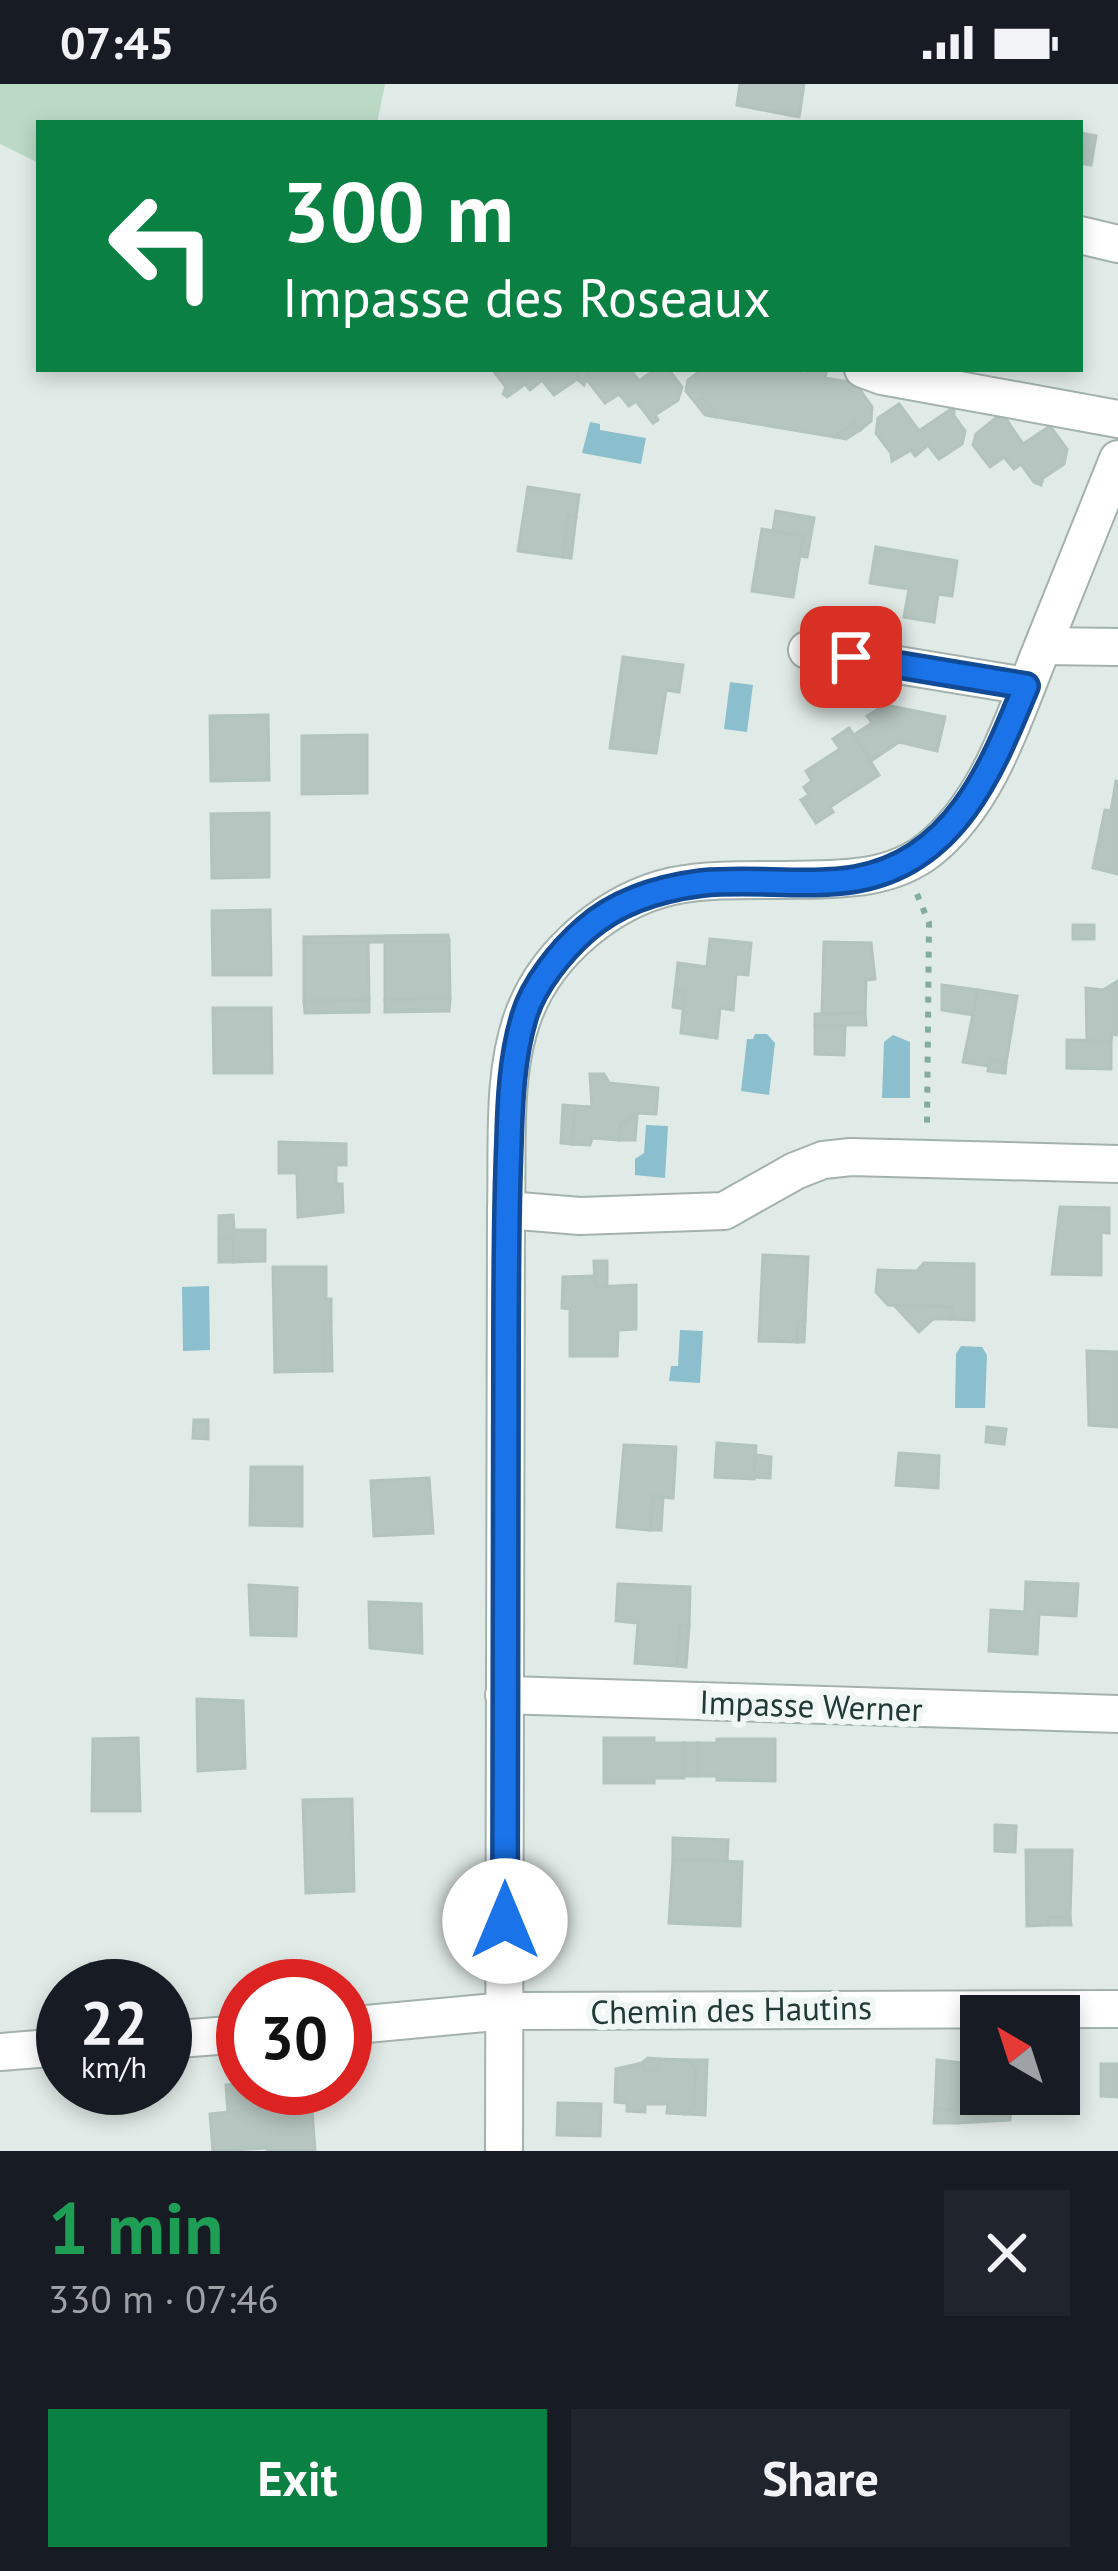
<!DOCTYPE html>
<html lang="en">
<head>
<meta charset="utf-8">
<style>
	:root { --surface:#171b24; --page:#20242c; --text:#f1f3f6; --muted:#9ea1a6; --accent:#0b8043 }
	body { margin:0; font-family:"PT Sans",sans-serif; background:var(--page); color:var(--text); height:100vh; display:flex; flex-direction:column; font-size:45px; white-space:nowrap }
	* { box-sizing:border-box; margin:0 }
	p { font-size:39px; color:var(--muted) }
	.icon { flex:none; width:66px; height:66px; fill:none; stroke:currentColor; stroke-width:2; stroke-linecap:round; stroke-linejoin:round }
	.map { position:relative; height:2067px; overflow:hidden }
	.panel { display:flex; flex-direction:column; background:var(--surface); flex:1 }
	.panel>* { flex:none }
	.hud { position:absolute; left:36px; top:36px; width:1047px; height:252px; border-radius:0px; box-shadow:0 6px 18px #0003; background:#0b8043; color:#fff; overflow:hidden }
	.needle { width:78px; rotate:321deg }
	.buttons { position:absolute; left:960px; top:1911px; display:grid; gap:24px }
	.buttons a { display:grid; place-items:center; width:120px; height:120px; border-radius:0px; background:var(--surface); box-shadow:0 6px 18px #0003; font-size:60px }
	.speed { position:absolute; left:36px; top:1875px; display:flex; gap:24px; font-size:60px; font-weight:700; text-align:center }
	.speed>* { display:grid; place-content:center; width:156px; height:156px; border-radius:50%; background:var(--surface); box-shadow:0 6px 18px #0003; line-height:1 }
	.speed small { font-size:30px; font-weight:400 }
	.speed .limit { border:18px solid #d22; background:#fff; color:#111 }
	.pin { position:absolute; display:grid; place-items:center; width:102px; height:102px; color:#fff; margin:-51px; border-radius:24px; box-shadow:0 6px 18px #0006 }
	.me { position:absolute; width:132px; margin:-66px; rotate:0deg; stroke-linejoin:round; filter:drop-shadow(0 0 9px #0008) }
	.turn { display:flex; align-items:center; gap:42px; height:252px; padding:0 48px; font-size:54px }
	.turn .icon { width:156px; height:156px; stroke-width:2.5 }
	.turn b { display:block; font-size:84px; line-height:102px }
	.round { display:grid; place-items:center; flex:none; width:126px; height:126px; border-radius:0px; background:var(--page) }
	.headline { display:flex; align-items:center; justify-content:space-between; height:204px; padding:0 48px }
	h1 { font-size:72px; font-weight:700; line-height:90px; color:#1e9e55 }
	.action { display:flex; gap:24px; margin-top:auto; padding:24px 48px }
	.action a { flex:1; height:138px; border-radius:0px; background:var(--accent); color:#fff; font-size:48px; font-weight:700; line-height:138px; text-align:center }
	.action a+a { background:var(--page); color:var(--text) }
	.status { display:flex; justify-content:space-between; align-items:center; height:84px; padding:0 60px; background:var(--surface); direction:ltr }
	.status svg { height:33px; fill:currentColor }
	.map>svg:first-child { display:block }
</style>
</head>
<body>
<div class="status"><b>07:45</b><svg viewBox="0 0 49 12"><path d="M0 12V9h3v3zM5 12V6h3v6zM10 12V3h3v9zM15 12V0h3v12zM26 1h20v11H26zM47 4h2v5h-2z"/></svg></div>
<div class="map">
<svg width="1118" height="2067" viewBox="0 0 1118 2067">
	<rect width="100%" height="100%" fill="#e0eae6"/>
	<path fill="#badac5" d="M0,0H385L377,39H39V79L0,60Z"/>
	<g fill="#8bbfcd">
		<path d="M590,338L600,340V346L646,354L641,380L582,369Z"/>
		<path d="M730,598L753,601L747,648L724,645Z"/>
		<path d="M755,950H767L775,959L769,1011L741,1007L747,955H753Z"/>
		<path d="M893,951L910,958V1014H882L884,958Z"/>
		<path d="M646,1041L668,1042L665,1094L635,1091V1075L644,1069Z"/>
		<path d="M209,1202L210,1266L183,1267L182,1203Z"/>
		<path d="M680,1246L703,1247L700,1299L669,1297L671,1282H678Z"/>
		<path d="M961,1262L982,1263L987,1271L985,1324H955L956,1270Z"/>
	</g>
	<g fill="#b6c5bf" stroke="#b3c3be" stroke-width="3">
		<path d="M740,0H804L799,33L737,21Z"/>
		<path d="M1080,49L1096,52L1091,81L1080,79Z"/>
		<path d="M492,285H579L577,295L554,311L542,296L530,306L525,300L507,313L503,310L506,303Z"/>
		<path d="M579,285H590L584,301L577,295Z"/>
		<path d="M590,285H630L639,297L656,285H668L682,303L678,316L655,331L658,336L653,339L636,317L629,322L619,310L605,319L588,297Z"/>
		<path d="M703,285H792L806,291L807,285H827L825,294L855,299L872,323L871,337L860,346L854,338L835,353L716,333L703,314L695,318L686,307L688,296Z"/>
		<path d="M703,314L717,330L716,333L705,331L695,318Z"/>
		<path d="M899,320L919,347L954,323V332L965,347L962,360L939,375L928,361L915,372L911,366L892,377L891,369L876,349L878,334Z"/>
		<path d="M1002,329L1023,360L1050,342L1067,365L1064,380L1043,394L1041,401L1034,398L1021,380L1014,385L1004,373L990,383L973,361L976,350Z"/>
		<path d="M854,338L860,346L846,355L835,353Z"/>
		<path d="M528,403L579,411L576,433L568,431L563,473L518,467Z"/>
		<path d="M776,427L814,434L807,473L800,472L803,452L773,447Z"/>
		<path d="M568,431L576,433L571,474L563,473Z"/>
		<path d="M762,445L803,452L793,513L752,507Z"/>
		<path d="M876,463L957,477L952,512L938,510L934,538L904,533L909,505L870,499Z"/>
		<path d="M623,573L683,581L679,608L666,606L656,669L610,664Z"/>
		<path d="M885,621L945,633L937,667L899,658L871,677L854,651L872,639L867,632Z"/>
		<path d="M268,631L269,696L211,697L210,632Z"/>
		<path d="M849,644L879,691L830,723L833,728L816,739L801,716L809,711L804,703L812,697L806,687L840,665L833,655Z"/>
		<path d="M367,651V709L302,710V652Z"/>
		<path d="M1116,697H1118V790L1093,784L1105,726L1111,727Z"/>
		<path d="M269,729V793L212,794L211,730Z"/>
		<path d="M270,826L271,891H213L212,827Z"/>
		<rect x="1073" y="841" width="21" height="14"/>
		<path d="M448,851L449,857L304,859V853Z"/>
		<path d="M710,855L751,859L748,891L736,890L733,926L720,924L717,954L681,949L685,907H675L678,879L707,883Z"/>
		<path d="M449,857L450,915L385,916V858Z"/>
		<path d="M368,858L369,916L304,917V859Z"/>
		<path d="M824,858L871,859L875,895L866,896L865,929L822,930Z"/>
		<path d="M1118,897V951L1112,950L1111,957H1087L1086,904L1103,906Z"/>
		<path d="M942,901L978,906L974,931L942,926Z"/>
		<path d="M978,906L1017,912L1006,979L990,976L989,982L963,978Z"/>
		<path d="M675,907H685L684,925L673,923Z"/>
		<path d="M450,915L449,927L385,928V916Z"/>
		<path d="M369,916V928L305,929L304,917Z"/>
		<path d="M213,924H271L272,989H214Z"/>
		<path d="M865,929L866,941H815V930Z"/>
		<path d="M815,941H845L844,971L815,970Z"/>
		<path d="M1067,956L1111,957V985L1067,984Z"/>
		<path d="M990,976L1006,979L1005,989L988,987Z"/>
		<path d="M590,990H604L609,999L658,1004L656,1030L637,1029L620,1041L619,1056L592,1054L590,1061L572,1060L575,1022L592,1023Z"/>
		<path d="M563,1021L575,1022L572,1060L561,1059Z"/>
		<path d="M637,1031L635,1056H619L620,1041Z"/>
		<path d="M279,1058L346,1060V1081H336V1100H342L343,1128L298,1133L297,1089H279Z"/>
		<path d="M1060,1123L1109,1124V1149L1101,1148V1191L1052,1190Z"/>
		<path d="M233,1131L234,1146H265V1177L233,1178V1154H219V1132Z"/>
		<rect x="219" y="1154" width="14" height="24"/>
		<path d="M763,1171L808,1173L805,1237L798,1238L797,1258L759,1257Z"/>
		<path d="M594,1177H607V1203H595Z"/>
		<path d="M924,1179L974,1180V1236L951,1235L952,1223L888,1221L876,1208L878,1186L917,1187Z"/>
		<path d="M273,1183H326V1215H331V1237H324V1287L275,1288Z"/>
		<path d="M594,1192L595,1203L636,1201V1245L618,1246L617,1272H570V1225L562,1224L563,1193Z"/>
		<path d="M894,1221L952,1223L951,1235H933L919,1248Z"/>
		<path d="M324,1237H331L332,1287H324Z"/>
		<path d="M805,1237L804,1258H797L798,1238Z"/>
		<path d="M1087,1267L1118,1268V1343L1089,1341Z"/>
		<path d="M194,1336H208V1355L193,1354Z"/>
		<path d="M987,1343L1006,1345L1004,1360L986,1358Z"/>
		<path d="M717,1359L756,1362L754,1395L715,1393Z"/>
		<path d="M624,1361L676,1363L673,1414L653,1412L650,1446L617,1443Z"/>
		<path d="M899,1369L939,1372L938,1404L896,1401Z"/>
		<path d="M755,1371L771,1373L770,1394L754,1393Z"/>
		<path d="M251,1383H302V1442L250,1441Z"/>
		<path d="M429,1394L433,1449L374,1452L371,1397Z"/>
		<path d="M653,1412L663,1414L661,1446H650Z"/>
		<path d="M1026,1498L1078,1500L1076,1532L1039,1530L1037,1570L989,1567L991,1526L1025,1528Z"/>
		<path d="M618,1500L690,1503L689,1542L680,1541L677,1582L635,1579L638,1539L616,1537Z"/>
		<path d="M249,1501L297,1504L296,1552L251,1551Z"/>
		<path d="M369,1518L421,1520L422,1569L370,1564Z"/>
		<path d="M680,1541L689,1542L686,1583L677,1582Z"/>
		<path d="M197,1615L243,1617L245,1684L198,1687Z"/>
		<path d="M138,1654L140,1727H92L93,1655Z"/>
		<path d="M604,1654H654V1659H684V1694H654V1699H604Z"/>
		<path d="M717,1655H775V1697L717,1696V1692H697V1659H717Z"/>
		<path d="M684,1659H698L697,1692H684Z"/>
		<path d="M352,1715L354,1807L306,1809L303,1716Z"/>
		<path d="M995,1741L1016,1742L1015,1768L995,1767Z"/>
		<path d="M673,1754L728,1756L727,1778L673,1775Z"/>
		<path d="M1026,1766H1072L1070,1833H1048V1841L1027,1842Z"/>
		<path d="M673,1775L742,1778L740,1842L669,1839Z"/>
		<path d="M1048,1833H1070L1071,1841H1048Z"/>
		<path d="M648,1974L659,1975L658,1987H646L642,1979Z"/>
		<path d="M659,1975L688,1976L696,1985L694,2021L686,2030L667,2029L668,2020H645V2028L627,2027V2019L615,2018L616,1985L642,1979L646,1987H658Z"/>
		<path d="M688,1976H707L705,2031L686,2030L694,2021L696,1985Z"/>
		<path d="M937,1976L981,1981V2010H1012L1010,2036L958,2039V2026L935,2025Z"/>
		<path d="M1101,1980H1118L1117,2013L1101,2012Z"/>
		<path d="M243,1999V2004H262L264,2024L228,2028L226,2001Z"/>
		<path d="M121,2004H146L147,2016L122,2018Z"/>
		<path d="M311,2011L315,2067H268L267,2064L213,2067L210,2030L281,2022L280,2014Z"/>
		<path d="M558,2019L601,2020L600,2052L557,2051Z"/>
		<path d="M935,2025L958,2026V2039H934Z"/>
	</g>
	<g fill="none" stroke-linecap="round" stroke-linejoin="round">
		<g stroke="#a3b2ad" stroke-width="40">
			<g id="minor">
				<path d="M1080,151L1118,160"/>
				<path d="M863,285L882,292L1118,335"/>
				<path d="M1043,562L1118,563"/>
				<path d="M807,566L1026,602"/>
				<path d="M506,1126L580,1132L724,1127L795,1087L823,1076L851,1073L1118,1080"/>
				<path d="M504,1611L1118,1630"/>
				<path d="M345,1942L506,1927L1118,1925"/>
				<path d="M165,1956L243,1950"/>
				<path d="M0,1968L63,1963"/>
				<path d="M504,2067L506,1126C508,1063 501,987 525,927C549,867 610,816 673,802C708,795 746,796 781,796C832,795 888,799 930,765C988,718 1013,636 1040,569C1066,504 1092,439 1118,375"/>
			</g>
		</g>
		<path stroke="#82aca1" stroke-width="6" stroke-dasharray="6 9" stroke-linecap="butt" d="M917,810L929,839L927,1040"/>
		<use href="#minor" stroke="#fff" stroke-width="36"/>
	</g>
	<g fill="none" stroke-linecap="round" stroke-linejoin="round">
		<g stroke="#114b97" stroke-width="30">
			<path id="route" d="M505,1837C504,1649 506,1462 506,1275C506,1203 506,1130 509,1058C510,1016 512,973 524,933C533,901 562,866 586,845C618,817 662,804 702,799C752,794 808,803 856,795C955,778 992,685 1026,602L851,573"/>
		</g>
		<use href="#route" stroke="#1a73e8" stroke-width="21"/>
	</g>
	<g text-anchor="middle" dominant-baseline="central" stroke-width="12" stroke-linejoin="round" paint-order="stroke">
		<g font-size="33" fill="#223a35" stroke="#f0f7f4">
			<text transform="translate(811 1621) rotate(2)">Impasse Werner</text>
			<text transform="translate(731 1925) rotate(-1)">Chemin des Hautins</text>
		</g>
	</g>
</svg>
<div class="buttons">
<a><svg class="needle" viewBox="-14 -14 28 28"><path d="M0-13l5 13h-10z" fill="#e53935"/><path d="M0 13l5-13h-10z" fill="#9ea1a6"/></svg></a>
</div>
<div class="speed"><div>22<small>km/h</small></div><div class="limit">30</div></div>
<div class="pin" style="left:851px;top:573px;background:#d93025"><svg class="icon" aria-label="arrive" viewBox="0 0 24 24"><path d="M6 21V4h12l-3 4 3 4H6"/></svg></div>
<svg class="me" style="left:505px;top:1837px" viewBox="-20 -20 40 40"><circle r="19" fill="#fff"/><path d="M0-13L10 11 0 6-10 11z" fill="#1a73e8"/></svg>
<div class="hud">
<div class="turn"><svg class="icon" aria-label="left" viewBox="0 0 24 24"><path d="M17 20v-9H6M10 6l-5 5 5 5"/></svg><div><b>300 m</b>Impasse des Roseaux</div></div>
</div>
</div>
<section class="panel">
<div class="headline"><div><h1>1 min</h1><p>330 m · 07:46</p></div><a class="round"><svg class="icon" aria-label="close" viewBox="0 0 24 24"><path d="M6 6l12 12M18 6L6 18"/></svg></a></div>
<div class="action"><a>Exit</a><a>Share</a></div>
</section>
</body>
</html>
